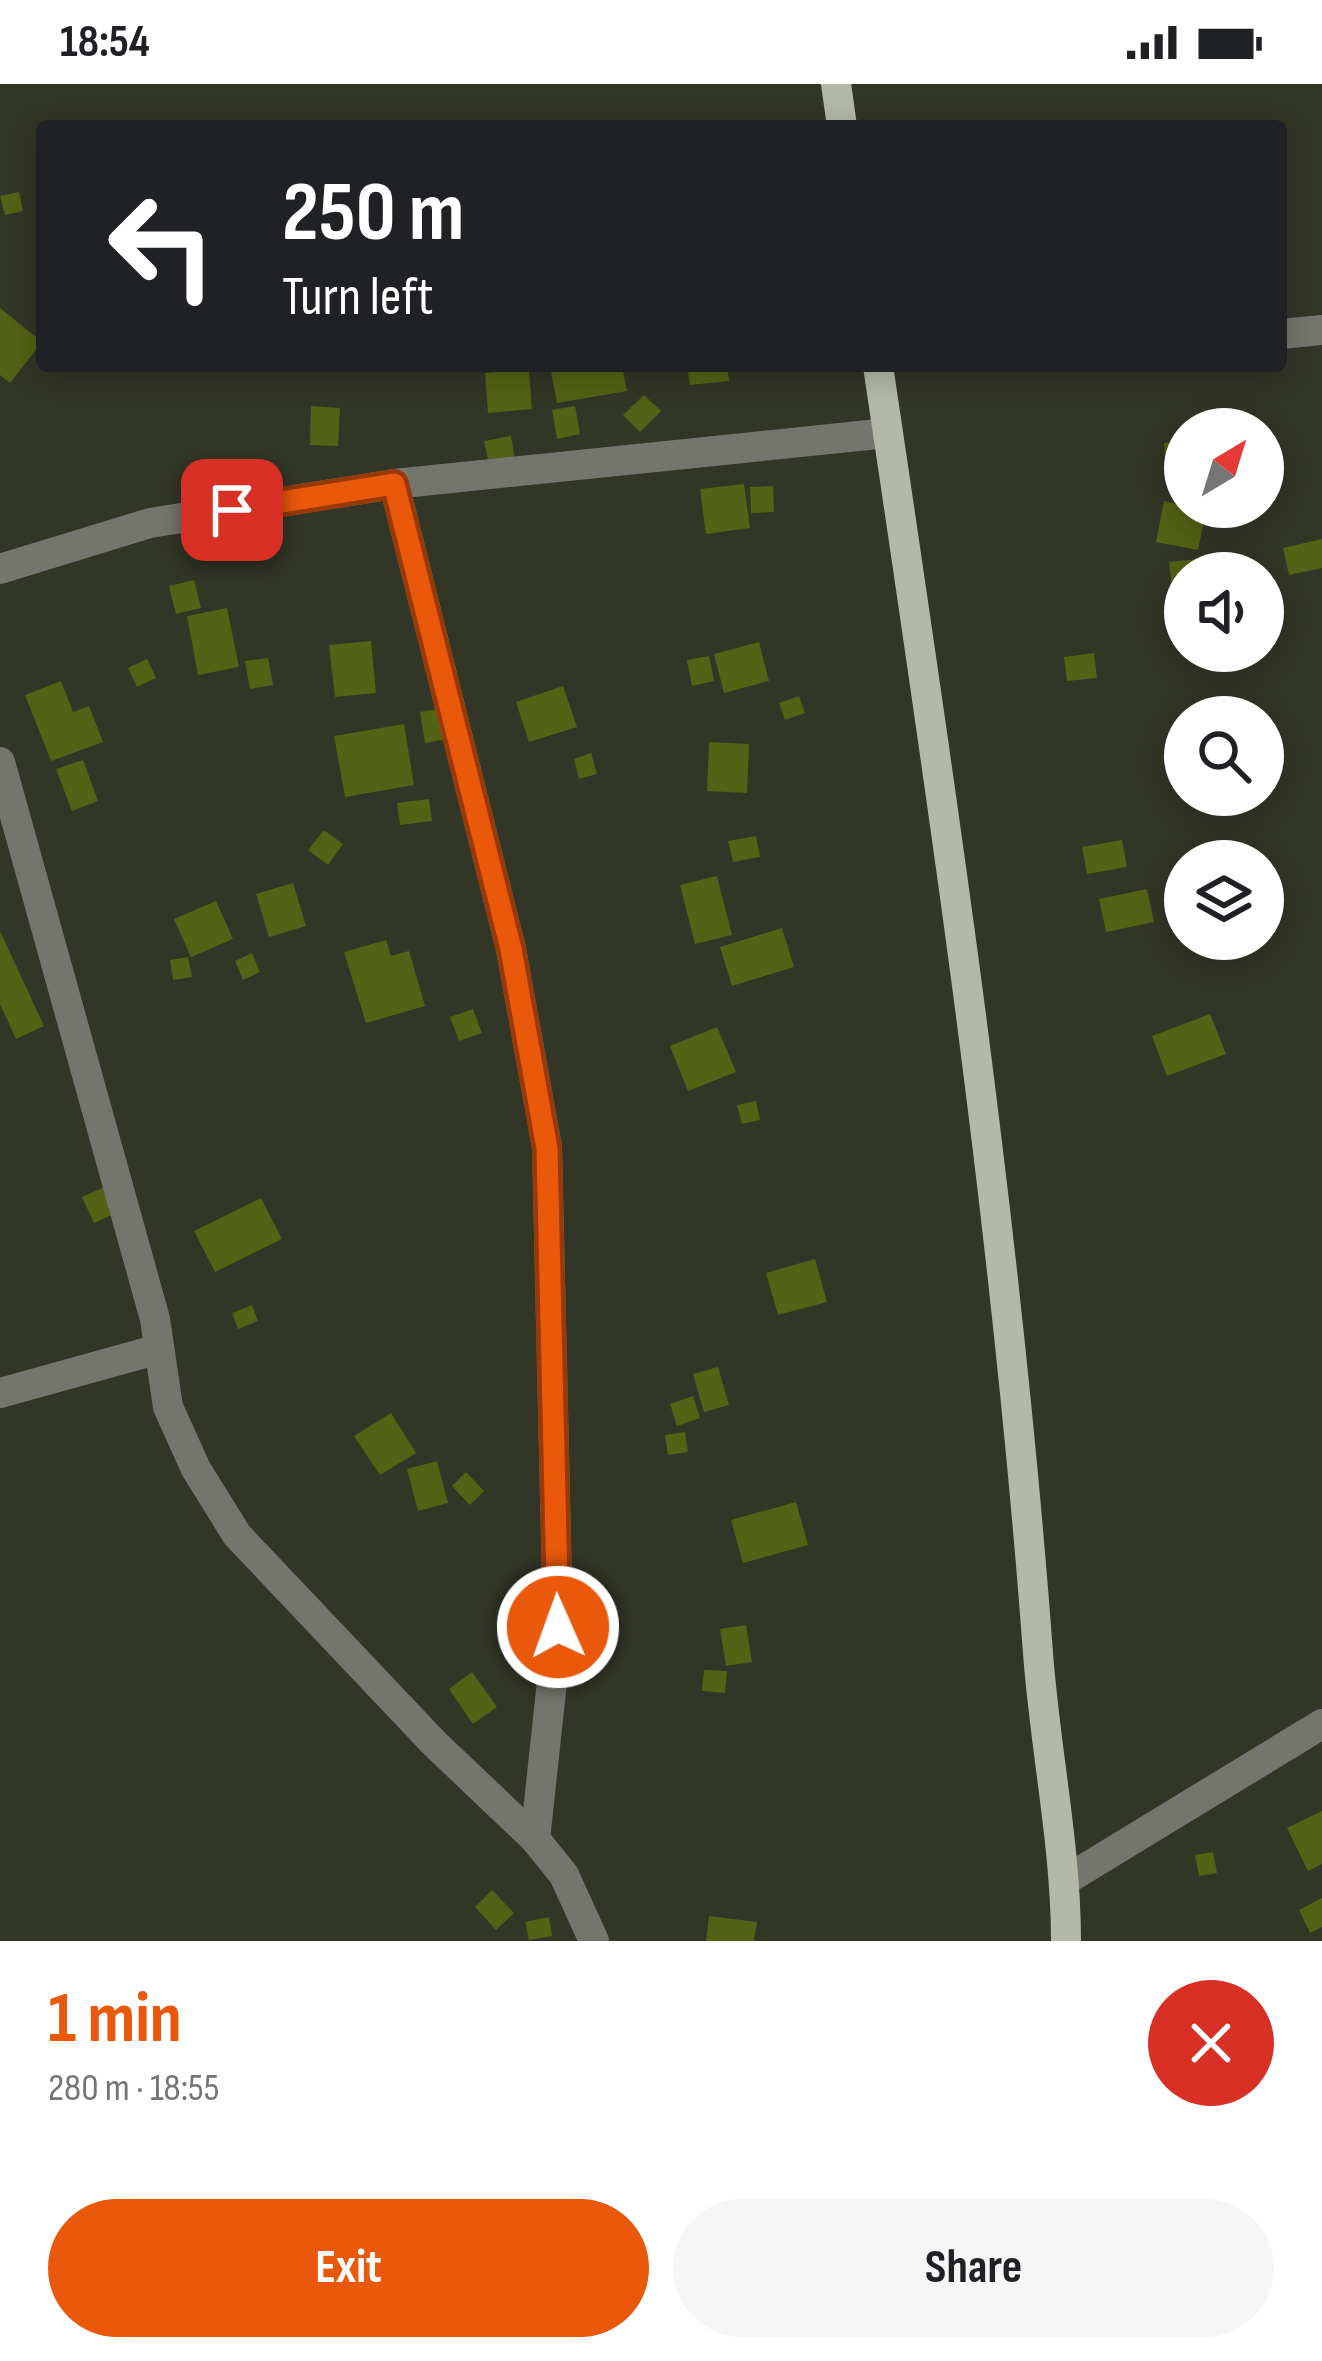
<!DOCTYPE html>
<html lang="en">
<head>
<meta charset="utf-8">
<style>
	:root { --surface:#fff; --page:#f6f6f6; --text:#202124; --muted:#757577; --accent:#ea580c }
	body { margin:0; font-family:"Sofia Sans Condensed",sans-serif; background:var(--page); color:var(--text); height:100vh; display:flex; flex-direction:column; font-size:45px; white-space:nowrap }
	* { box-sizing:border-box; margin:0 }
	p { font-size:39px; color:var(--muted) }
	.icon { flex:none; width:66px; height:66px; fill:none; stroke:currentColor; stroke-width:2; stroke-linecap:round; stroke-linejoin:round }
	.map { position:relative; height:1857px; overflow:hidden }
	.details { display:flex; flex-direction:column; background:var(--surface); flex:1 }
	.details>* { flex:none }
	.top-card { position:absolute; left:36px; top:36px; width:1251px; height:252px; border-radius:12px; box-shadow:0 6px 30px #0003; background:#202124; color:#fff; overflow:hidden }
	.needle { width:78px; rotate:38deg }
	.tools { position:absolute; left:1164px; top:324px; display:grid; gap:24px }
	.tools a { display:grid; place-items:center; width:120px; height:120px; border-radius:50%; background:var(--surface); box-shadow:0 6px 30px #0003; font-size:60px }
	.pin { position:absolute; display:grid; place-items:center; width:102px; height:102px; color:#fff; margin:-51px; border-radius:24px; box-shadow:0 6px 18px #0006 }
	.me { position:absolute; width:132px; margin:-66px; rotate:358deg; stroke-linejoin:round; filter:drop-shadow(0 0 9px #0008) }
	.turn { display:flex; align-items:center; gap:42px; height:252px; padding:0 48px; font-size:54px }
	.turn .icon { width:156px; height:156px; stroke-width:2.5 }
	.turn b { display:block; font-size:84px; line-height:102px }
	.round { display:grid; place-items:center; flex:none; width:126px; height:126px; border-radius:63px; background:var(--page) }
	.headline { display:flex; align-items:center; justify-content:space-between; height:204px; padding:0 48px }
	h1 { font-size:72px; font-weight:700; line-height:90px; color:var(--accent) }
	.button { display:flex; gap:24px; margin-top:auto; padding:24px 48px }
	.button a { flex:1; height:138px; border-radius:72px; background:var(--accent); color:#fff; font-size:48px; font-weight:700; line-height:138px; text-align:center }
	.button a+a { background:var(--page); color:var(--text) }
	.status { display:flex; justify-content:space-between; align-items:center; height:84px; padding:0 60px; background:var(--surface); direction:ltr }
	.status svg { height:33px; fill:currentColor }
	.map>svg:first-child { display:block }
</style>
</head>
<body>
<div class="status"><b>18:54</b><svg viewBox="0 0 49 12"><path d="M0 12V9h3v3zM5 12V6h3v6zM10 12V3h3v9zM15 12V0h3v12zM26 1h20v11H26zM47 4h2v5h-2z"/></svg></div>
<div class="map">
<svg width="1322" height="1857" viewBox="0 0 1322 1857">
	<rect width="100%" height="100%" fill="#323626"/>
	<g fill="#536215">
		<path d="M19,108L23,127L5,131L0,112Z"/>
		<path d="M0,224L42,258L10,299L0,291Z"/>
		<path d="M550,282H622L627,307L557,319Z"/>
		<path d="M687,282H727L729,297L690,301Z"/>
		<path d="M529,286L532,325L488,329L485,289Z"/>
		<path d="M644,311L661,327L640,348L623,331Z"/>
		<path d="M311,322L340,324L338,362L310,361Z"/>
		<path d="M575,322L580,350L557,355L552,326Z"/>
		<path d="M511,352L515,376L489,380L484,357Z"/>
		<path d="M1185,357V383L1166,385L1164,359Z"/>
		<path d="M744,400L750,444L706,450L700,405Z"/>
		<path d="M773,402L774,428L751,429L750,403Z"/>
		<path d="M1164,417L1206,426L1198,466L1156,458Z"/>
		<path d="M1322,455V484L1289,491L1283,464Z"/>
		<path d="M1210,474L1212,489H1185V510L1173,512L1169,478Z"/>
		<path d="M194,496L201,524L176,530L169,502Z"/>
		<path d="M227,524L239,583L198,591L187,532Z"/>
		<path d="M371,557L376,609L335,613L329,561Z"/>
		<path d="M759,558L769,597L724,609L714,570Z"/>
		<path d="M1094,569L1097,594L1067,597L1064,573Z"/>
		<path d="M709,572L714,597L692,602L687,576Z"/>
		<path d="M268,574L273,601L250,605L245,577Z"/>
		<path d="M147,575L156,594L137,603L128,584Z"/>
		<path d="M61,597L73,628L89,622L103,658L51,677L25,611Z"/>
		<path d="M563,602L577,643L529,658L516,618Z"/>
		<path d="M799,612L805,629L785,636L779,619Z"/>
		<path d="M444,624L448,655L425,659L420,628Z"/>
		<path d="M404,640L414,701L345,713L334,652Z"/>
		<path d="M709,658L749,660L747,709L707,707Z"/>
		<path d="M591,669L597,690L579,695L574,675Z"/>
		<path d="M83,676L98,717L72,727L56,685Z"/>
		<path d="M429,715L432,737L400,741L397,719Z"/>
		<path d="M324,746L343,760L328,781L308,766Z"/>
		<path d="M756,752L760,773L733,778L728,757Z"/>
		<path d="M1122,756L1127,783L1087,790L1082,763Z"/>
		<path d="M717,792L732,851L695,860L680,801Z"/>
		<path d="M293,799L306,842L269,853L256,810Z"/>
		<path d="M1147,805L1154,838L1106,848L1099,815Z"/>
		<path d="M216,817L233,855L191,873L174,835Z"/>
		<path d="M782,844L794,883L732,902L720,863Z"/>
		<path d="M0,847L44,942L16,955L0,920Z"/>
		<path d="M386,856L391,872L409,867L425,922L366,939L344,868Z"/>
		<path d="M252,869L260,888L243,896L235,877Z"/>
		<path d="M188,873L192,893L173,896L170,876Z"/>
		<path d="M473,925L482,949L459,957L450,933Z"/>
		<path d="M1210,930L1226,970L1167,992L1152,952Z"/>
		<path d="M717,943L736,988L688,1007L670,962Z"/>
		<path d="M756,1017L760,1036L742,1040L737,1021Z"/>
		<path d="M114,1099L125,1125L94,1139L82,1113Z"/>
		<path d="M261,1114L282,1155L215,1188L194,1147Z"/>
		<path d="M815,1175L827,1218L778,1231L766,1189Z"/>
		<path d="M252,1221L258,1237L238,1245L232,1229Z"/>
		<path d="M718,1283L729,1321L704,1328L693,1290Z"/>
		<path d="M693,1312L700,1334L677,1342L670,1320Z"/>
		<path d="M391,1329L416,1369L380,1391L354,1352Z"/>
		<path d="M685,1348L688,1368L668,1371L665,1351Z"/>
		<path d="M437,1377L448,1419L418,1427L407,1385Z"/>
		<path d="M466,1388L484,1407L470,1421L452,1402Z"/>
		<path d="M796,1418L808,1461L743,1479L731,1436Z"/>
		<path d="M746,1541L752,1578L726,1582L720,1545Z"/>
		<path d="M704,1586L727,1587L725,1609L702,1607Z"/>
		<path d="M472,1588L497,1623L473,1640L449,1605Z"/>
		<path d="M1322,1727V1780L1308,1787L1287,1744Z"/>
		<path d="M1213,1768L1217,1789L1199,1792L1195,1771Z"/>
		<path d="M492,1806L514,1829L496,1846L475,1823Z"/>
		<path d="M1322,1814V1843L1310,1849L1299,1826Z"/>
		<path d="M709,1832L757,1838L754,1857H706Z"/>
		<path d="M549,1833L552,1852L529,1856L525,1838Z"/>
	</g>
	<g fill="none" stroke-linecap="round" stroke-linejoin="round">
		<g stroke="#74766e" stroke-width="30">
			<path d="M1281,250L1322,246"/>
			<path d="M394,400L511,865L547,1063L558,1543L535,1755"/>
			<path d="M0,485L150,439L394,400L888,349"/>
			<path d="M0,678L155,1235L168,1323L196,1385L237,1451L434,1659L535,1755L564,1791L594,1857"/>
			<path d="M0,1309L159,1265"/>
			<path d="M1066,1796L1322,1640"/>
		</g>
		<g stroke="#b3b8a8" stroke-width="30">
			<path d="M836,0L842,42"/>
			<path d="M878,282C942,710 1006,1137 1038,1569C1045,1665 1066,1761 1066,1857"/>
		</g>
	</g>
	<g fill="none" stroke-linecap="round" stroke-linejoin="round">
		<g stroke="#983908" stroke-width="30">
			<path id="route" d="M232,426L394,400L511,865L547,1064L558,1543"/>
		</g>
		<use href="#route" stroke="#ea580c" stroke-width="21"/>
	</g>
</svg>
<div class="tools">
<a><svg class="needle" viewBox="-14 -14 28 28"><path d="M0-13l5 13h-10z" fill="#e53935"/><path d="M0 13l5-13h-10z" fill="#757577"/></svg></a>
<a><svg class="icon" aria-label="sound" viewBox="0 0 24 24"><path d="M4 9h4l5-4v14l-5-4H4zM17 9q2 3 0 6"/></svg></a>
<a><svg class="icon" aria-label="search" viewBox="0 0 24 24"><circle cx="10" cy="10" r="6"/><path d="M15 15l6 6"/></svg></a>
<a><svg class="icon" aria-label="layers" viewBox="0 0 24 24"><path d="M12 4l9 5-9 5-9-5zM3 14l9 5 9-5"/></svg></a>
</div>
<div class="pin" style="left:232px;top:426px;background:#d93025"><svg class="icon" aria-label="arrive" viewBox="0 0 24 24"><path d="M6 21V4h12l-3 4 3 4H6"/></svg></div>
<svg class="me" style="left:558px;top:1543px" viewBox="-20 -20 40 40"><circle r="17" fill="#ea580c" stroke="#fff" stroke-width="3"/><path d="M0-11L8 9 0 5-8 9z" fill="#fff"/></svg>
<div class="top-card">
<div class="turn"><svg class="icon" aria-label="left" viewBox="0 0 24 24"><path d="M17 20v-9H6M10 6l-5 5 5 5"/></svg><div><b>250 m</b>Turn left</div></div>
</div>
</div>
<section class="details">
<div class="headline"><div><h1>1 min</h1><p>280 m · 18:55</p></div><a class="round" style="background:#d93025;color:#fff"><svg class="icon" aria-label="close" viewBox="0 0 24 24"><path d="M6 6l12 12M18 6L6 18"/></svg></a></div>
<div class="button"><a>Exit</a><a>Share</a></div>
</section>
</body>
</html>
